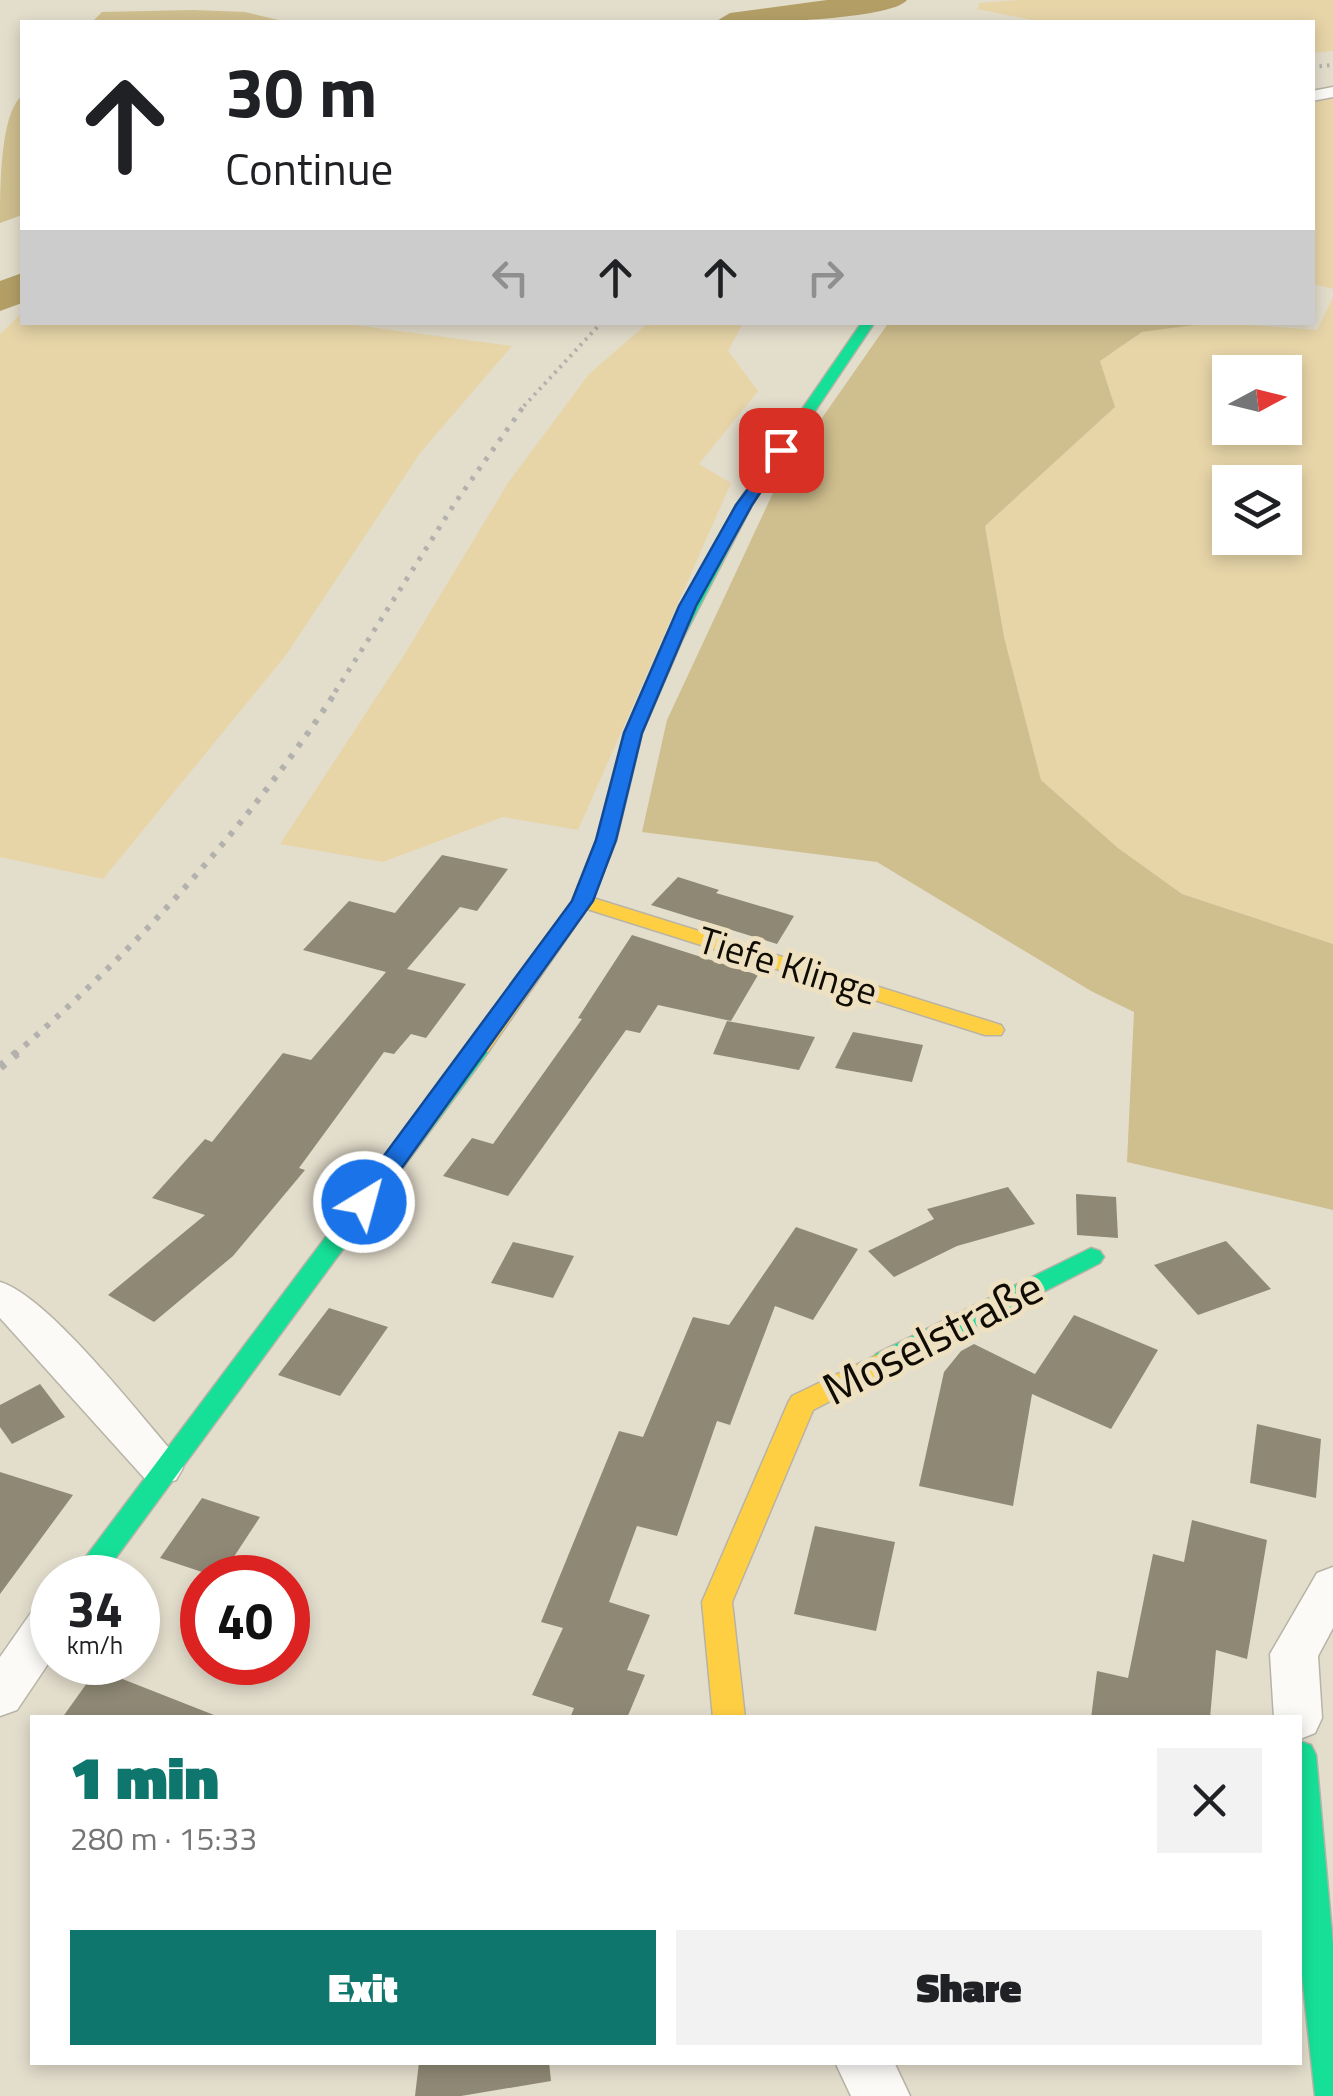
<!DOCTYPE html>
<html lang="en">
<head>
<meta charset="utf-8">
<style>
	:root { --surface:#fff; --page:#f2f2f2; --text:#202124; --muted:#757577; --accent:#0f766e }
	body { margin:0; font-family:"Titillium Web",sans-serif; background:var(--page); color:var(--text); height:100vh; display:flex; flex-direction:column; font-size:38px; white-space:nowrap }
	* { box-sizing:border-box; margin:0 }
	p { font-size:32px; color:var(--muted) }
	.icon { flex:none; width:55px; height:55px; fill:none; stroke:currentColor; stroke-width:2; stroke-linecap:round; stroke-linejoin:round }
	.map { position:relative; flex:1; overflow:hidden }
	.side { position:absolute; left:30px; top:1715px; width:1272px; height:350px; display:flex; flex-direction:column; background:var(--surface); border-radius:0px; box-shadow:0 5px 15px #0003 }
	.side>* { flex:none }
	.guide { position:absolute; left:20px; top:20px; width:1295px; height:305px; border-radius:0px; box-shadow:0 5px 15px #0003; background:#fff; color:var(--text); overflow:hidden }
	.needle { width:65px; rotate:83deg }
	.buttons { position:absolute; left:1212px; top:355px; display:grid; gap:20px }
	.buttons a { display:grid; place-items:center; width:90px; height:90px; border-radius:0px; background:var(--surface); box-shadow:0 5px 15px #0003; font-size:50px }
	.speed { position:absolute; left:30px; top:1555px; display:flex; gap:20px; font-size:50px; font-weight:700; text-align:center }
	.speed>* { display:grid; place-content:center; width:130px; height:130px; border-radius:50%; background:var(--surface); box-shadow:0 5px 15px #0003; line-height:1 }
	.speed small { font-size:25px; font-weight:400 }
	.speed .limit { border:15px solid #d22; background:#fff; color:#111 }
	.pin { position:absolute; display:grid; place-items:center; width:85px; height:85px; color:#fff; margin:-42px; border-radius:20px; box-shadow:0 5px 15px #0006 }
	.me { position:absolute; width:110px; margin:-55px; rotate:37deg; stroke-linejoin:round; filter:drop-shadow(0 0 8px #0008) }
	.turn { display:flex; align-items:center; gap:35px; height:210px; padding:0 40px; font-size:45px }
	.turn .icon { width:130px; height:130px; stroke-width:2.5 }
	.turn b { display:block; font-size:70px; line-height:85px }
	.lanes { display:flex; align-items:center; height:95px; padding:0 40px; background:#0003; justify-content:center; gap:50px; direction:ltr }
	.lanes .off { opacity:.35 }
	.round { display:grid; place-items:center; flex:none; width:105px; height:105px; border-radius:0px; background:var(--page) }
	.headline { display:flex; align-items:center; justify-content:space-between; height:170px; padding:0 40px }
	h1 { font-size:60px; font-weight:800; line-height:75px; color:var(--accent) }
	.primary-button { display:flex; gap:20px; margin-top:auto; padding:20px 40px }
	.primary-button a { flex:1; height:115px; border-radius:0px; background:var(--accent); color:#fff; font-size:40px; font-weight:800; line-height:115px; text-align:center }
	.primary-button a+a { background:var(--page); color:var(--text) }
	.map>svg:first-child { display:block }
</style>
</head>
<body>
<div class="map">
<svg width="1333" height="2096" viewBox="0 0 1333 2096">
	<rect width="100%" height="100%" fill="#e3ddcc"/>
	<g fill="#e7d5a8" fill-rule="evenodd">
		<path d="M1018,0H1333V51L1313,53L1312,22H1042L977,9L980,3Z"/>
		<path d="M1333,96V289L1313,284L1312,99Z"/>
		<path d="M1333,297V944L1182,894L1118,848L1041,780L1004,637L985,526L1115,407L1100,361L1142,332L1209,322L1317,330ZM1230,372H1285V428H1230ZM1230,482H1285V538H1230Z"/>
		<path d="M22,313V322H331L512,346L420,453L286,655L103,879L0,857V334Z"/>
		<path d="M648,323H743L728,351L758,391L699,464L731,483L578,830L503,817L383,862L280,844L406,652L508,483L589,374Z"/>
	</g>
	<g fill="#cfbe8e">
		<path d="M193,10L245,12L287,22H92L102,12Z"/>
		<path d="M22,96V215L0,223C0,189 0,113 22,96Z"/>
		<path d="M889,322L1209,323L1142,332L1100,361L1115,407L985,526L1004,637L1041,780L1118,848L1182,894L1333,944V1210L1127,1162L1134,1012L1091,991L877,862L642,832L667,720L780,478Z"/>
	</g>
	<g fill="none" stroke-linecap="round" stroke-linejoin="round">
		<g fill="#b39f66" fill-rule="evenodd">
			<path d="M827,0H907C892,20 745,24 715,22L730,13Z"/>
			<path d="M22,273V303L0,311V281Z"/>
		</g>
	</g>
	<g fill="#8f8875">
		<path d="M442,855L508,869L477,911L460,907L407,969L466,984L426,1038L411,1034L394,1054L384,1052L299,1168L305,1170L233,1256L154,1322L108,1295L205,1215L152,1198L205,1139L212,1142L283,1053L311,1060L386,972L303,950L349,901L395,913Z"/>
		<path d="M678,877L719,890L716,893L794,916L777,944L651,905Z"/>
		<path d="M632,935L758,975L731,1021L658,1005L640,1033L626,1030L508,1196L443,1176L472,1138L493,1144L582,1019L578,1018Z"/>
		<path d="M727,1021L815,1037L799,1070L713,1054Z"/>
		<path d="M853,1032L923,1045L912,1082L835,1068Z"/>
		<path d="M1008,1187L1035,1224L957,1246L894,1277L868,1251L934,1219L927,1209Z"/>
		<path d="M1076,1194L1116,1197L1118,1238L1077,1235Z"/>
		<path d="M796,1227L858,1249L813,1320L775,1306L730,1425L717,1421L677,1536L637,1526L609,1602L650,1615L627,1670L645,1675L627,1718H570L574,1708L532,1695L563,1628L541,1622L619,1431L643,1437L693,1317L729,1325Z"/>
		<path d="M1226,1241L1271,1289L1198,1315L1154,1265Z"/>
		<path d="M513,1242L574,1256L553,1298L491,1283Z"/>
		<path d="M329,1308L388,1327L340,1396L278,1375Z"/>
		<path d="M1074,1315L1158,1350L1111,1429L1032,1394L1013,1506L919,1486L944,1372L961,1351L974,1344L1035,1374Z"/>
		<path d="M40,1384L65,1417L12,1444L0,1427V1405Z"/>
		<path d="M1257,1424L1321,1439L1316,1498L1250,1483Z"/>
		<path d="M0,1472L73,1495L0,1594Z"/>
		<path d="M202,1498L260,1517L220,1578L160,1558Z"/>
		<path d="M1192,1520L1267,1540L1247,1659L1216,1650L1210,1718H1091L1097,1671L1128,1678L1153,1554L1184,1562Z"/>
		<path d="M815,1526L895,1542L876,1631L794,1614Z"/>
		<path d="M97,1669L214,1715V1718H62Z"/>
		<path d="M419,2062H549L551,2081L461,2096H415Z"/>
	</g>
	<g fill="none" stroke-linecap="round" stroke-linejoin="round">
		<g stroke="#b8b3a6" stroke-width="3">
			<g id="street">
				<path d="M1333,87V97L1312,101V91Z"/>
				<path d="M0,1282C48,1296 139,1414 176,1456L183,1468L176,1480L161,1485L146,1480L0,1318Z"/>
				<path d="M1333,1567V1628L1318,1656L1322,1718L1315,1733L1300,1739V1718H1274L1270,1654L1317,1573Z"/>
				<path d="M52,1601V1658L17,1710L0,1716V1657L35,1607Z"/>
				<path d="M835,2062H894L910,2096H851Z"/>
			</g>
		</g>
		<g stroke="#b8b3a6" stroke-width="3">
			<g id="fast">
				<path d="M862,322H875L752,505L683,638L674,643L668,642L665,638L736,505Z"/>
				<path d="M480,1040L491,1047L488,1052L101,1578H70L472,1042Z"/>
				<path d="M1091,1248L1100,1251L1104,1257L1100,1263L894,1368L885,1371L876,1368L872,1361L876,1354Z"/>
				<path d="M1300,1741L1311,1745L1316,1755L1333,1945V2096H1315L1300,1957Z"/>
			</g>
		</g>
		<g stroke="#b8b3a6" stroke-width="3">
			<g id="slow">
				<path d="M674,633L683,638L642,733L616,841L593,898L1001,1025L1004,1030L1001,1035H985L587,909L488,1052H472L469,1047L472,1042L572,901L596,841L624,733L665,638Z"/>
				<path d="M885,1351L894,1354L898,1361L894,1368L813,1410L732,1602L745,1718H713L702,1602L788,1403L792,1396Z"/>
			</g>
		</g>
		<use href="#street" fill="#fbfaf7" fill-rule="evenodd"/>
		<use href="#fast" fill="#16e098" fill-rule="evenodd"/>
		<use href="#slow" fill="#ffcf43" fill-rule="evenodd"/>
		<g stroke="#b3b1ad" stroke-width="4" stroke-dasharray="2.5 5" stroke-linecap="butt">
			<path d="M1312,67L1333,65"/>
			<path d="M524,406L602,322"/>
		</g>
		<path stroke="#b3b1ad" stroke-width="5" stroke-dasharray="4 8" stroke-linecap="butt" d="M335,692L455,503L526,403"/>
		<path stroke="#b3b1ad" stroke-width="6" stroke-dasharray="5 9" stroke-linecap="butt" d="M14,1055C137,949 248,826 337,690"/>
		<path stroke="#b3b1ad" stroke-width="9" stroke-dasharray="6 11" stroke-linecap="butt" d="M0,1067L17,1053"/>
	</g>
	<path fill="#1a73e8" stroke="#114b97" stroke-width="2.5" d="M781,445L788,450L752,505L696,606L642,733L616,840L593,901L373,1208H355L351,1202L355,1195L572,901L596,840L624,733L679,606L736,505Z"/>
	<g text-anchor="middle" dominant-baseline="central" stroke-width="10" stroke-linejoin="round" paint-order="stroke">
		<g font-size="38" fill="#100c03" stroke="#ede1c2">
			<text transform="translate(788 965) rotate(17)">Tiefe Klinge</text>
		</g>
		<g font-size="45" fill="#100c03" stroke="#ede1c2">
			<text transform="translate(932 1337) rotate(-27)">Moselstraße</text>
		</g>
	</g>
</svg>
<div class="buttons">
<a><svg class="needle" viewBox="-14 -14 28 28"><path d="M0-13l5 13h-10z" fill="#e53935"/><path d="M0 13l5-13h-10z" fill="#757577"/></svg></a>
<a><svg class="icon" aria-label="layers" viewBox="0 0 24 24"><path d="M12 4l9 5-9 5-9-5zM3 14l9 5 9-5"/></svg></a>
</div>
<div class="speed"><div>34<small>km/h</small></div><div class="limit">40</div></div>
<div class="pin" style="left:781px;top:450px;background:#d93025"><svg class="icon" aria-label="arrive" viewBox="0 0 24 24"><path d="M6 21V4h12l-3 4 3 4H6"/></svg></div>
<svg class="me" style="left:364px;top:1202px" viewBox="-20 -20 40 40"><circle r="17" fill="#1a73e8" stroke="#fff" stroke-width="3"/><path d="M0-11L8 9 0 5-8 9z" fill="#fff"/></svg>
<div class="guide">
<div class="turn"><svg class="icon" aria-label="ahead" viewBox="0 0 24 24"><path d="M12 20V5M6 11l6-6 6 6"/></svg><div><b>30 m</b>Continue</div></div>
<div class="lanes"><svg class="icon off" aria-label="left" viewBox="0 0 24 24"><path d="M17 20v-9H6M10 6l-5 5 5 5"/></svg><svg class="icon" aria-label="ahead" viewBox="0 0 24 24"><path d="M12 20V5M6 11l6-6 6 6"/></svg><svg class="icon" aria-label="ahead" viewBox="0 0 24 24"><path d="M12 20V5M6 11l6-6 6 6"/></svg><svg class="icon off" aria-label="right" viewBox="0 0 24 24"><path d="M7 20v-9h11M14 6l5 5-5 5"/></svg></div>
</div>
<section class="side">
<div class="headline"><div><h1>1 min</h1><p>280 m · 15:33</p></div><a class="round"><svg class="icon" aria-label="close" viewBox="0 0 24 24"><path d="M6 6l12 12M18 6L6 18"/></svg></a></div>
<div class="primary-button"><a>Exit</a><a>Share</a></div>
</section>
</div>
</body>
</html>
